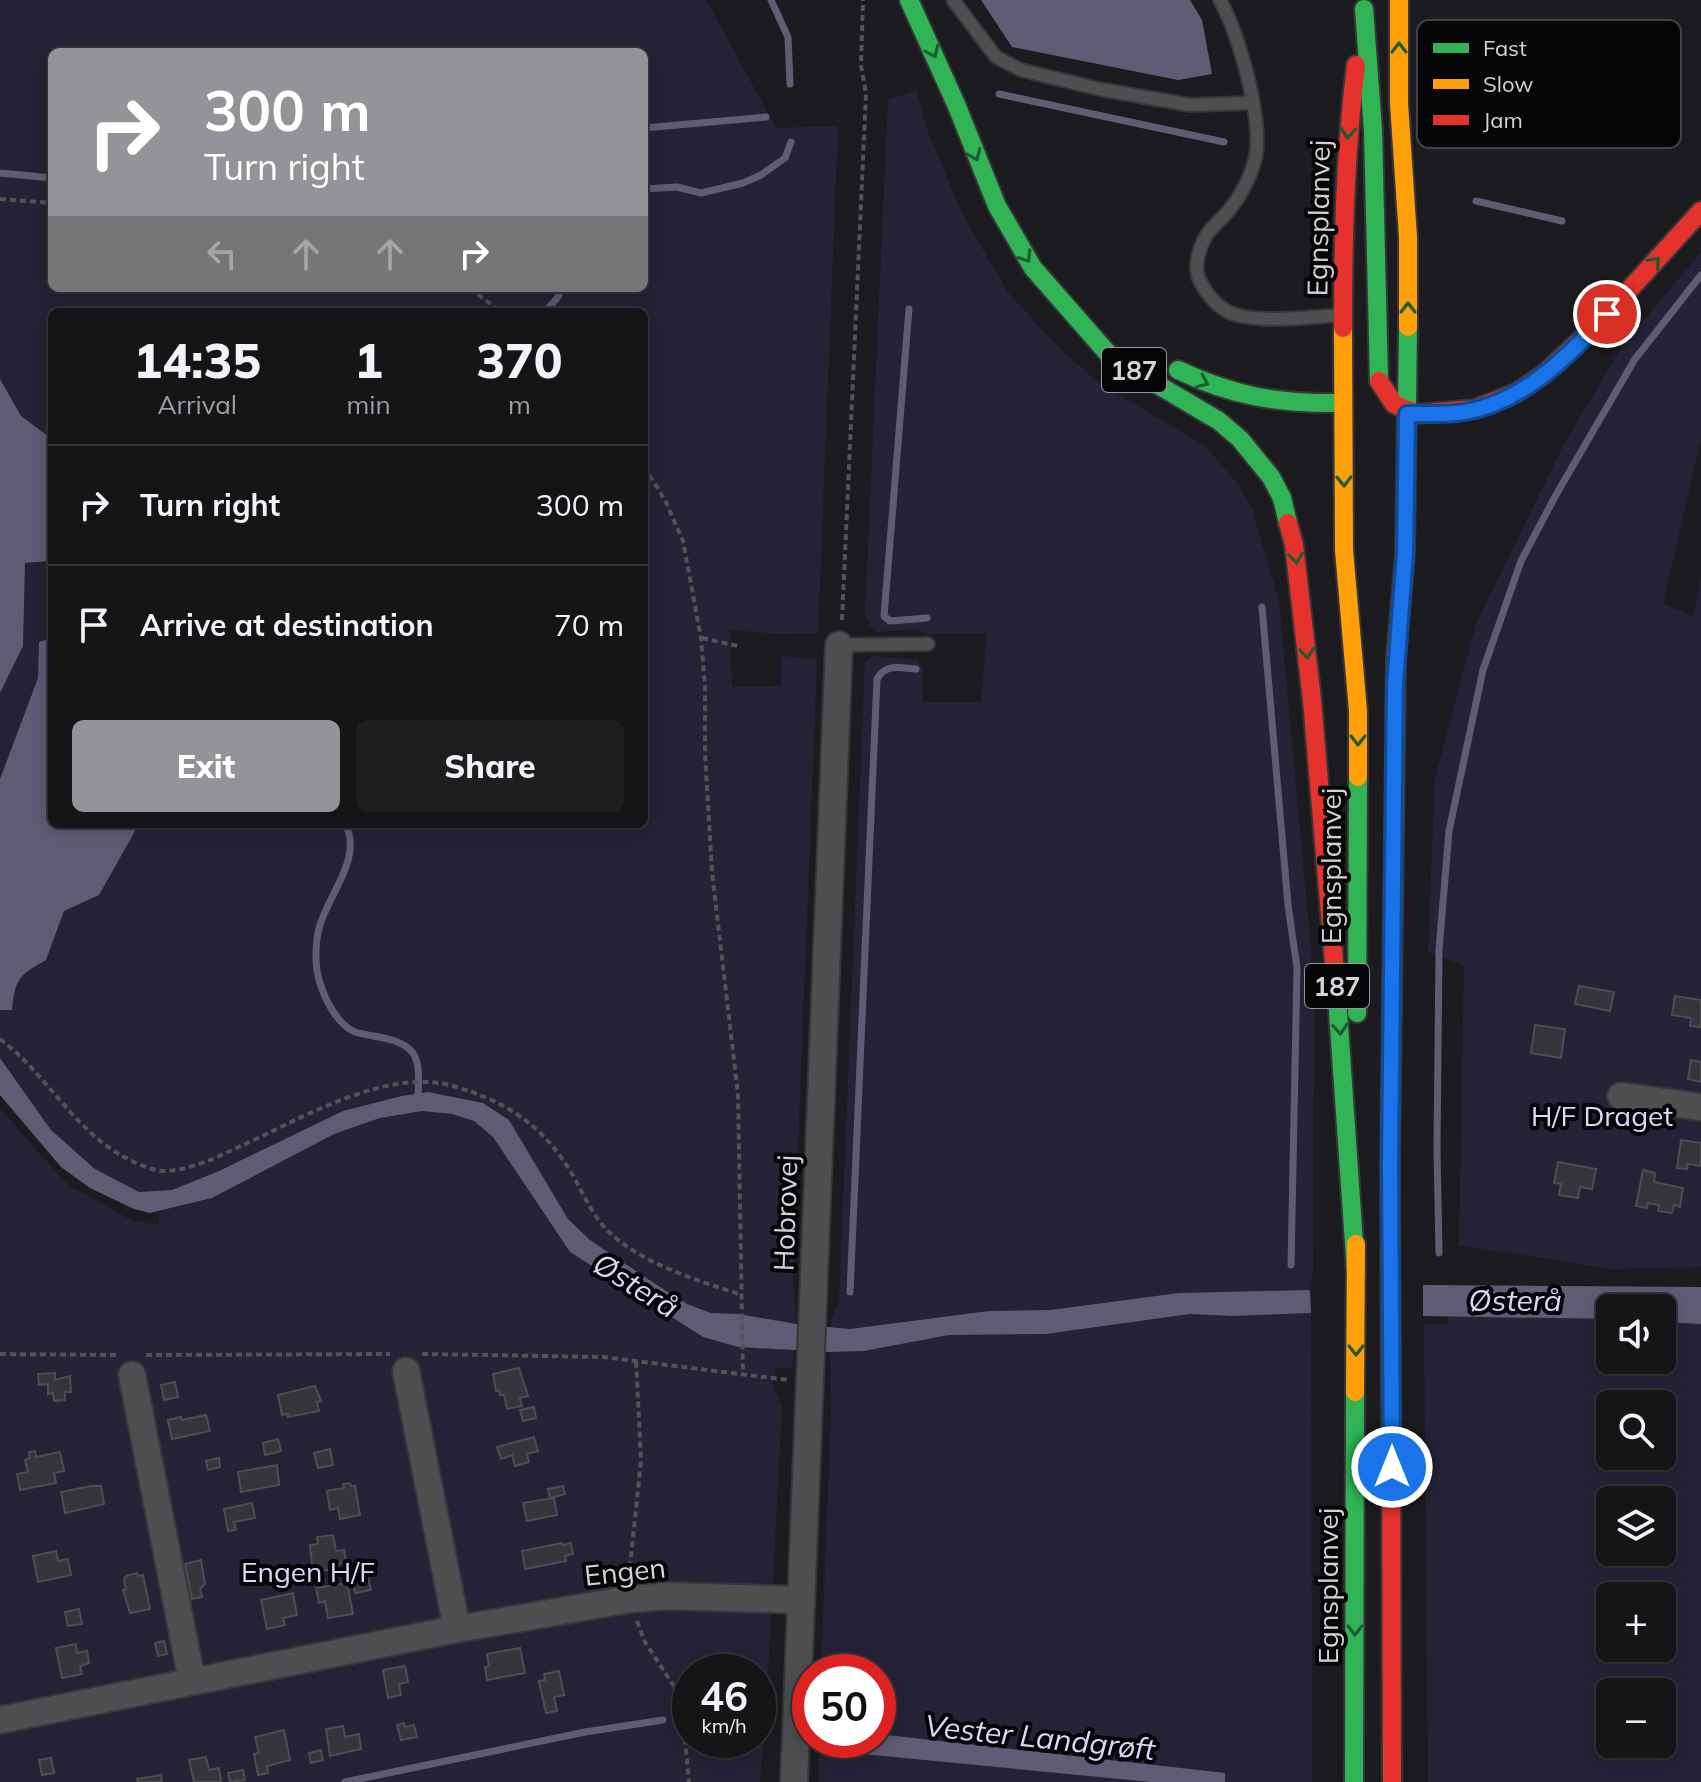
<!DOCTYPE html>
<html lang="en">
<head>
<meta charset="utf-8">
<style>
	:root { --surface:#151518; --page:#1e1e21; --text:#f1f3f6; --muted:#9d9fa2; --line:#343437; --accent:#949498 }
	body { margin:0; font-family:Mulish,sans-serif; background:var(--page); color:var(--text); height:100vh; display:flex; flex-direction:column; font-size:30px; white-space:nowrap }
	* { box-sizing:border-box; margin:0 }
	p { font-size:26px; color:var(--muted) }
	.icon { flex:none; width:44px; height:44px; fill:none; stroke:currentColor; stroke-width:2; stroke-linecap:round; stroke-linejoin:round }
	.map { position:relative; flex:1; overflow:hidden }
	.side { position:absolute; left:48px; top:308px; width:600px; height:520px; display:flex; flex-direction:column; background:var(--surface); border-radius:12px; box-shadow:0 4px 20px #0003,0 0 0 2px var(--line) }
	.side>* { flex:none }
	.hud { position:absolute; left:48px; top:48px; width:600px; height:244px; border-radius:12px; box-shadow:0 4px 20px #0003,0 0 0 2px var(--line); background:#949498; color:#fff; overflow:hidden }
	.buttons { position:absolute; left:1596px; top:1294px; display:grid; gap:16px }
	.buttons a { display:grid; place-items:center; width:80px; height:80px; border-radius:12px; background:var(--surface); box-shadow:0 4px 20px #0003,0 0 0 2px var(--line); font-size:40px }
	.speed { position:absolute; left:672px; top:1654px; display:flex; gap:16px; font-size:40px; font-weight:700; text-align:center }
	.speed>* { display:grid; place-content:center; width:104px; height:104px; border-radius:50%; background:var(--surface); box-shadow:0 4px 20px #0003,0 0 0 2px var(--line); line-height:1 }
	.speed small { font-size:20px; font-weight:400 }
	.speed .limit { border:12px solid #d22; background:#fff; color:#111 }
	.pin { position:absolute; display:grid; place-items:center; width:68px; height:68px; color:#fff; margin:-34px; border:4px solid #fff; border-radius:50%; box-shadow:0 2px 8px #0007 }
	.me { position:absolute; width:88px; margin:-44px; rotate:0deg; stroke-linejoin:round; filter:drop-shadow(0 0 6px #0008) }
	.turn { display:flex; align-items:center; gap:28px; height:168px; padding:0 24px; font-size:36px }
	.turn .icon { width:104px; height:104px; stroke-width:2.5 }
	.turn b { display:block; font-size:56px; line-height:68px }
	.lanes { display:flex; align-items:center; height:76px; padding:0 24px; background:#0003; justify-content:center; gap:40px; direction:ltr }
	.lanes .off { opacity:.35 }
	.eta { display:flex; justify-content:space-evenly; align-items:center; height:136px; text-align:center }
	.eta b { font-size:48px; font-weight:800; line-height:56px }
	.button { display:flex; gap:16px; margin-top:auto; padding:16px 24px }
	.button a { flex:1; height:92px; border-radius:12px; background:var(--accent); color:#fff; font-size:32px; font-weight:800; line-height:92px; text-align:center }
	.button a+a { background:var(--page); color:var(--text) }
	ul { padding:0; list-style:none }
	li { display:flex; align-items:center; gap:24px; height:120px; padding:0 24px; border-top:2px solid var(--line) }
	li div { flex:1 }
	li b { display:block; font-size:30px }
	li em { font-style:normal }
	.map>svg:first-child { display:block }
</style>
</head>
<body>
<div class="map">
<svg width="1701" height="1782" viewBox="0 0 1701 1782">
	<rect width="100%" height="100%" fill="#1c1c20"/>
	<g fill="#262338" fill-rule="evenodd">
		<path d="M0,0H706L776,128L838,126L818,633L781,634L730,630L732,687L781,686V656L817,659L793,1274L796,1324L739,1314L711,1313L687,1304L590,1240L568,1219L509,1120L483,1103L343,1111L219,1171L172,1190L139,1192L95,1169L51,1130L0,1058V1010L12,1009C15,979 19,974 46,960L64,910L99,895L139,824H644V312H52V439L21,416L0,379ZM52,52H644V288H52Z"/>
		<path d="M916,90L928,132L962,214L1009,294L1060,349L1099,383L1205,446L1238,484L1252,509L1279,602L1311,950L1314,1009L1313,1272L1310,1290L1180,1293L1050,1310L989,1311L889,1326L850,1329L831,1327V1320L839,1303L865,662L873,656L917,660L923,669V702H981L987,633L924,634L916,629L878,632L870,626L865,615L888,100Z"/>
		<path d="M1701,253V438L1663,604L1694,616L1701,577V1267L1612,1269L1459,1245L1464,966L1428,952L1435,779L1476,624L1565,442L1624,343Z"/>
		<path d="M52,557V638L39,642L38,678L0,779V693L23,646L25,563L49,561Z"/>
		<path d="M0,1109L68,1185L133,1221L158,1225L160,1211L212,1198L334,1134L380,1118L422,1111L452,1114L474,1121L493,1137L570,1252L703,1337L738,1347L794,1350L793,1368H775L773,1387L782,1406L766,1711L760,1782H0ZM690,1672H758V1740H690Z"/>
		<path d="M1311,1313L1312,1782H819V1740H878V1672H821L831,1412L830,1352L864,1351L949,1335L1046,1334L1190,1314L1232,1316Z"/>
		<path d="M1448,1315L1610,1319V1360H1662V1322L1701,1324V1782H1428L1424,1324H1447ZM1610,1404H1662V1456H1610ZM1610,1500H1662V1552H1610ZM1610,1596H1662V1648H1610ZM1610,1692H1662V1744H1610Z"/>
	</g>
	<g fill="#5f5d76">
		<path d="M981,0H1190L1202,20L1212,74L1178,80L1012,47Z"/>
		<path d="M0,379L21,416L52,439V557L49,561L25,563L23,646L0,693Z"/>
		<path d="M52,638V824H139L99,895L64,911L46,960C19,975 15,979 12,1010H0V779L38,678L39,642Z"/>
		<path d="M0,1058L51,1130L95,1169L139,1192L172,1190L219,1171L343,1111L402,1096L428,1092L483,1103L509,1120L568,1219L590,1240L654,1283L687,1304L711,1313L739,1314L796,1324L850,1329L989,1311L1050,1310L1179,1293L1310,1290L1311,1313L1232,1316L1190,1314L1046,1334L949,1335L864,1351L829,1352L738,1347L703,1337L570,1252L493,1137L474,1121L452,1114L422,1111L380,1118L334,1134L212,1198L150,1213L134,1209L90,1188L61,1167L0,1095Z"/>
		<path d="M1423,1285L1701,1287V1324L1662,1322V1308H1610V1319L1423,1316Z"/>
		<path d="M878,1734L1225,1773V1782H1151L842,1752L843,1740H878Z"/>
	</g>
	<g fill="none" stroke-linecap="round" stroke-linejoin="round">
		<g stroke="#5f5d76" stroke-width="7">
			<path d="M771,0L788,37L790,84"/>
			<path d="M999,94L1224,142"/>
			<path d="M644,128L766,117"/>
			<path d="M0,173L52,178"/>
			<path d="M644,189L677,187L701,193L743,183L761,175L785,158L791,142"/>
			<path d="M1476,201L1562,221"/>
			<path d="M909,309L884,616L890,621L927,618"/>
			<path d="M545,312L558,297L561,288"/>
			<path d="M1262,607L1288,905L1297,968L1291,1265"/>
			<path d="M345,824C363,855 331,892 321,922C315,938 314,966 320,983C325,1000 338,1025 355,1032C373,1038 399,1036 413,1053C421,1064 418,1088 418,1102"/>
			<path d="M1439,1253L1437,1149L1439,950L1449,831L1483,670L1521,561L1557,493L1635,359L1701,275"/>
			<path d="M850,1292L877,679C886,663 900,668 916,669"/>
			<path d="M345,1782L585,1732L663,1720"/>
		</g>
	</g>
	<g fill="#36353c" stroke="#4e4e51" stroke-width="2">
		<path d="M1579,986L1614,992L1610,1011L1575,1004Z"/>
		<path d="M1675,996L1701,1000V1027L1690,1026L1691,1018L1672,1015Z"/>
		<path d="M1535,1025L1565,1029L1561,1058L1531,1053Z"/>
		<path d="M1691,1060L1701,1062V1082L1688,1079Z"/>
		<path d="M1681,1140L1701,1143V1166L1688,1164L1687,1169L1677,1168Z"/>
		<path d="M1558,1162L1596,1169L1592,1189L1580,1187L1578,1198L1559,1195L1561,1184L1554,1183Z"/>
		<path d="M1643,1170L1655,1173L1654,1182L1683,1188L1680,1207L1674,1205L1672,1213L1658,1211L1659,1205L1648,1203L1647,1208L1636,1206Z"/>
		<path d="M519,1368L528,1396L520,1398L522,1406L507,1409L504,1395H500L499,1390L496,1391L493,1374Z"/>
		<path d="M55,1373V1380L70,1376L71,1392H65V1400L54,1401L53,1393L48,1394V1384L39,1385L38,1374Z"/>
		<path d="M175,1382L178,1397L164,1400L161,1385Z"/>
		<path d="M315,1386L321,1401L317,1402L319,1411L288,1417V1414L282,1415L278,1395Z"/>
		<path d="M534,1407L536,1418L523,1421L520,1410Z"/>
		<path d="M206,1415L210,1431L172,1439L168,1420L181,1417L182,1420Z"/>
		<path d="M534,1437L538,1451L527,1454L529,1462L515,1466L512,1455L501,1459L497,1447Z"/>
		<path d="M278,1439L281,1451L265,1455L263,1443Z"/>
		<path d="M330,1449L333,1465L318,1468L314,1453Z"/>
		<path d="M35,1451L36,1457L60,1452L64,1471L54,1473L56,1483L20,1490L17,1474L28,1472L25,1460L30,1458L29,1452Z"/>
		<path d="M219,1458L220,1467L208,1470L206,1461Z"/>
		<path d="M277,1465L279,1485L241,1492L238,1472Z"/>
		<path d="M350,1483L351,1486H355L360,1515L340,1519L338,1508L330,1510L327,1491L344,1488L343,1484Z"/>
		<path d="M91,1486H101L104,1504L65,1513L61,1492Z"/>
		<path d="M563,1486L565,1494L550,1498L548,1489Z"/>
		<path d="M554,1498L557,1515L527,1521L523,1503Z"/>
		<path d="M252,1503L255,1518L234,1522L236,1530L228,1531L224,1509Z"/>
		<path d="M333,1535L336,1551L344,1550L346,1562L338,1564L339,1568L313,1572L310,1545L318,1544L317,1537Z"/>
		<path d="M562,1543V1545L571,1543L573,1554L565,1556L566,1561L525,1569L522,1551Z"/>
		<path d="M56,1551L58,1561L68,1559L71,1575L38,1582L33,1556Z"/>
		<path d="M201,1560L205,1584L200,1589L202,1597L192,1599L185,1564Z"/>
		<path d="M137,1573L138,1576L143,1575L150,1609L130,1613L123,1590L126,1589L124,1579L126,1576Z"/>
		<path d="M368,1578L371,1590L355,1593L353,1581Z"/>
		<path d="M347,1583L353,1614L328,1618L325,1601L319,1603L316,1588Z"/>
		<path d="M293,1593L297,1615L283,1618L285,1625L267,1629L261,1600Z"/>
		<path d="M79,1609L82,1624L68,1626L65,1612Z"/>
		<path d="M164,1641L167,1654L158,1656L155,1643Z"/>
		<path d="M76,1644L77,1653L87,1651L89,1663L80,1666L82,1674L62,1678L56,1648Z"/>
		<path d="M520,1648L525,1673L487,1680L485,1667L489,1666L487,1654Z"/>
		<path d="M405,1666L408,1682L399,1684L401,1695L388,1698L383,1670Z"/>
		<path d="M559,1671L564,1695L554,1697L557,1711L546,1713L539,1681L545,1680L544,1674Z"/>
		<path d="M404,1723L405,1727L414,1725L417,1737L401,1740L397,1725Z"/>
		<path d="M343,1726L345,1737L359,1734L361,1749L330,1756L326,1729Z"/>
		<path d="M284,1730L290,1760L267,1766L268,1773L258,1775L254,1754L259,1753L255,1737Z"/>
		<path d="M321,1750L323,1760L311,1763L309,1753Z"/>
		<path d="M206,1757L209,1770L219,1768L221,1782H194L189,1760Z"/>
		<path d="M51,1758L54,1773L42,1775L39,1760Z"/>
		<path d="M243,1770L245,1780L230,1782L228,1773Z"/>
		<path d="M161,1775L162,1782H138L137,1779Z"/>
	</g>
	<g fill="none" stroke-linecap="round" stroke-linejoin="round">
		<g stroke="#37373a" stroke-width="16">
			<g id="lane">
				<path d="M953,0L996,57L1021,70L1099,89L1190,105L1251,103"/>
				<path d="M1220,0C1239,35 1264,121 1255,160C1250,178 1241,195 1230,209C1223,218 1212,226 1206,236C1198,250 1193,269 1201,283C1207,294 1214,303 1225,310C1248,325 1312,317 1340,315"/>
				<path d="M839,645L928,644"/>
			</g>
		</g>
		<g stroke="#37373a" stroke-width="30">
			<g id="street">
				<path d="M1621,1096L1701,1107"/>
				<path d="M132,1375L192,1681"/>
				<path d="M457,1629L631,1599L669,1596L801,1600"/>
				<path d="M0,1720L457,1629L406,1371"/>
				<path d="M794,1782L839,645"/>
			</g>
		</g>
		<g stroke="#37373a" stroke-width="22">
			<g id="fast">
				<path d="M909,0L956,104L997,206L1033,268L1111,357L1219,421L1240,439L1271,477L1282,498L1288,523"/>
				<path d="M1364,9L1373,130L1379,381"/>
				<path d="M1178,370C1235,397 1280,404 1343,403"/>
				<path d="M1395,752L1396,658L1405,554L1408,327"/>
				<path d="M1337,997L1356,1272"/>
				<path d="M1357,1013L1358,777"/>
				<path d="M1354,1782L1355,1392"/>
			</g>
		</g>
		<g stroke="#37373a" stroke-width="22">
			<g id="slow">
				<path d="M1399,0V103L1408,237V327"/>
				<path d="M1343,328L1344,550L1358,711V777"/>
				<path d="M1355,1392L1356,1244"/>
				<path d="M1391,1399L1390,1166L1395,752"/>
			</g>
		</g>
		<g stroke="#37373a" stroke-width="22">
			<g id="jam">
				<path d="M1343,328C1343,240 1345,153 1356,65"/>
				<path d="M1379,381L1394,404L1417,414L1475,409L1516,393L1544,374L1599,323L1701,211"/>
				<path d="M1288,523L1294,545L1312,700L1337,997"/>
				<path d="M1391,1399L1392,1782"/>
			</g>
		</g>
		<g stroke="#545456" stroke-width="4" stroke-dasharray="6 4" stroke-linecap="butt">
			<path d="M0,199L52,203"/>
			<path d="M470,288L501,312"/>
			<path d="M644,467L665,500L683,541L701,638L705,687V753L712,872L738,1095L743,1373"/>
			<path d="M842,620L866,94L861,65L863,0"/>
			<path d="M702,638L738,646"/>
			<path d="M0,1039C48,1075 76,1135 132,1161C142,1166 157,1172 167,1171C194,1169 217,1157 241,1146C300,1119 387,1067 453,1086C500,1099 538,1122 565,1163C580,1184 588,1210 607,1230C639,1263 699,1281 742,1295"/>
			<path d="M0,1354L118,1355"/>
			<path d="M422,1354L603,1357L788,1380"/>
			<path d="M146,1355L390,1354"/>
			<path d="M629,1577L641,1460L636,1360"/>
			<path d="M637,1621L645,1642L681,1697L689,1782"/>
		</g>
		<use href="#lane" stroke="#4f4e51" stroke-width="12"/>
		<use href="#street" stroke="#4f4e51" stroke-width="26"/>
		<use href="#fast" stroke="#30b455" stroke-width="18"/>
		<use href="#slow" stroke="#ff9f0a" stroke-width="18"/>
		<use href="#jam" stroke="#e5322d" stroke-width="18"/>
	</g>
	<defs><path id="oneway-chevron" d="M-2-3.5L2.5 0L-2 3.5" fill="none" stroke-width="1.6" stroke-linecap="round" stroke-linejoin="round" transform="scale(2)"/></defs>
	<g stroke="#1b5d2e">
		<use href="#oneway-chevron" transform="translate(1399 48) rotate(-90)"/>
		<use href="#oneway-chevron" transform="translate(933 52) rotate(66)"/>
		<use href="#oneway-chevron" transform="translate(1348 133) rotate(94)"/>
		<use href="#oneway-chevron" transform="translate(975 155) rotate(66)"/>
		<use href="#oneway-chevron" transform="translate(1026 257) rotate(57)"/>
		<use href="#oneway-chevron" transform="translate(1655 262) rotate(-48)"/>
		<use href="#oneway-chevron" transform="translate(1408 308) rotate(-90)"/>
		<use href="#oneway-chevron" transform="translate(1203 382) rotate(24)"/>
		<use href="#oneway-chevron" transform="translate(1344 481) rotate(89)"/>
		<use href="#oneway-chevron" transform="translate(1296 558) rotate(83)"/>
		<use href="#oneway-chevron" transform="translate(1307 653) rotate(84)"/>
		<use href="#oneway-chevron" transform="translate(1358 740) rotate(90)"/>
		<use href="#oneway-chevron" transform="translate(1340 1029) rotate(86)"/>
		<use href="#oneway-chevron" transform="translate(1356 1350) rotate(90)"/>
		<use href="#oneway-chevron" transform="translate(1355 1630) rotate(90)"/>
	</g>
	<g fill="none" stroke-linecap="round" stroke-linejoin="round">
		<g stroke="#114b97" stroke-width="20">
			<path id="route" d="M1392,1467L1390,1166L1395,684L1405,554L1407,414C1426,414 1446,415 1464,412C1522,403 1569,356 1607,314"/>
		</g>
		<use href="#route" stroke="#1a73e8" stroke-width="14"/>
	</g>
	<g text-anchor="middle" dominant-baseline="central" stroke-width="8" stroke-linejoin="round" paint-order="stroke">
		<g fill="#060608" stroke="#96969a" stroke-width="2">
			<rect x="1102" y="348" width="64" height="44" rx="6"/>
			<rect x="1305" y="964" width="64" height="44" rx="6"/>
		</g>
		<g font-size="26" font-weight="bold" fill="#d4d4d8">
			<text x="1134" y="370">187</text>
			<text x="1337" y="986">187</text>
		</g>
		<g font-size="28" fill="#d4d4d8" stroke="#060608">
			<text transform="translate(1318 218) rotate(-89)">Egnsplanvej</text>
			<text transform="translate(1330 866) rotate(-90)">Egnsplanvej</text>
			<text transform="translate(785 1213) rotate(-88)">Hobrovej</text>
			<text transform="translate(625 1571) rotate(-6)">Engen</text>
			<text transform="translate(1327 1586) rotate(-90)">Egnsplanvej</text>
		</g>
		<g font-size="28" fill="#dbd8f9" stroke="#060608">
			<text x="1602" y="1115">H/F Draget</text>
			<text x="308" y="1571">Engen H/F</text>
		</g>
		<g font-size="30" font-style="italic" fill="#dad8f9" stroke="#060608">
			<text transform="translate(636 1285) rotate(32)">Østerå</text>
			<text x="1515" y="1300">Østerå</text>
			<text transform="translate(1040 1737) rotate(6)">Vester Landgrøft</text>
		</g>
	</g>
	<rect x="1417" y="20" width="264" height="128" rx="12" fill="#060608" stroke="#444446" stroke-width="2"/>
	<rect x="1433" y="43" width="36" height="10" fill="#30b455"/>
	<rect x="1433" y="79" width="36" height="10" fill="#ff9f0a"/>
	<rect x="1433" y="115" width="36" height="10" fill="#e5322d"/>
	<g font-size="22" fill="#d4d4d8">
		<text x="1483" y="56">Fast</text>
		<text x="1483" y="92">Slow</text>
		<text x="1483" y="128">Jam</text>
	</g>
</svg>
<div class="buttons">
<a><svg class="icon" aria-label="sound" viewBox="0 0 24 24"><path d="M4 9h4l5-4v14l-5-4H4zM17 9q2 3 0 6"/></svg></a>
<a><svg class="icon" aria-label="search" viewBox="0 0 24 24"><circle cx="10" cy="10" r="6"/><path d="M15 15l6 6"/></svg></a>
<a><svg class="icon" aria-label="layers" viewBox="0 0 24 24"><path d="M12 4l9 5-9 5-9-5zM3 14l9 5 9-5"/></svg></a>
<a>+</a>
<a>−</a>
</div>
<div class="speed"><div>46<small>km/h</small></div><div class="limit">50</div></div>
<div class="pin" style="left:1607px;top:314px;background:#d93025"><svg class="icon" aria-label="arrive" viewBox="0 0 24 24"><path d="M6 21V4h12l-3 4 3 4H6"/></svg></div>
<svg class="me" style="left:1392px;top:1467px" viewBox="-20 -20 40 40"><circle r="17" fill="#1a73e8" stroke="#fff" stroke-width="3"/><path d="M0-11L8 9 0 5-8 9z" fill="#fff"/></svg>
<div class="hud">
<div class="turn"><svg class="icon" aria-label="right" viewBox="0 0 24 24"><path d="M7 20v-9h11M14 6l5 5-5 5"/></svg><div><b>300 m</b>Turn right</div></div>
<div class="lanes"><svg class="icon off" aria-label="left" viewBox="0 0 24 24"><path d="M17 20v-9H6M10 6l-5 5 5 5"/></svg><svg class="icon off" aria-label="ahead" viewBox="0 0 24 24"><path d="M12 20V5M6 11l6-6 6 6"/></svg><svg class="icon off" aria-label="ahead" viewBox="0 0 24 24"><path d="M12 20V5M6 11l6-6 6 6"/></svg><svg class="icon" aria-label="right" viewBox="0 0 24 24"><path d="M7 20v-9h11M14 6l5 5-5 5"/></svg></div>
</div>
<section class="side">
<div class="eta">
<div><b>14:35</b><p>Arrival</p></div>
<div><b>1</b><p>min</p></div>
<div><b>370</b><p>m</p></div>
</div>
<ul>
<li><svg class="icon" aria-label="right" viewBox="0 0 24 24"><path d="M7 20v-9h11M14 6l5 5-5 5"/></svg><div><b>Turn right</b></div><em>300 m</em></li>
<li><svg class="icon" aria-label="arrive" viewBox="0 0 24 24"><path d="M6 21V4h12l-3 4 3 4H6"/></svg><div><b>Arrive at destination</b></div><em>70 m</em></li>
</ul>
<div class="button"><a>Exit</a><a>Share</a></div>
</section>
</div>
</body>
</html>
